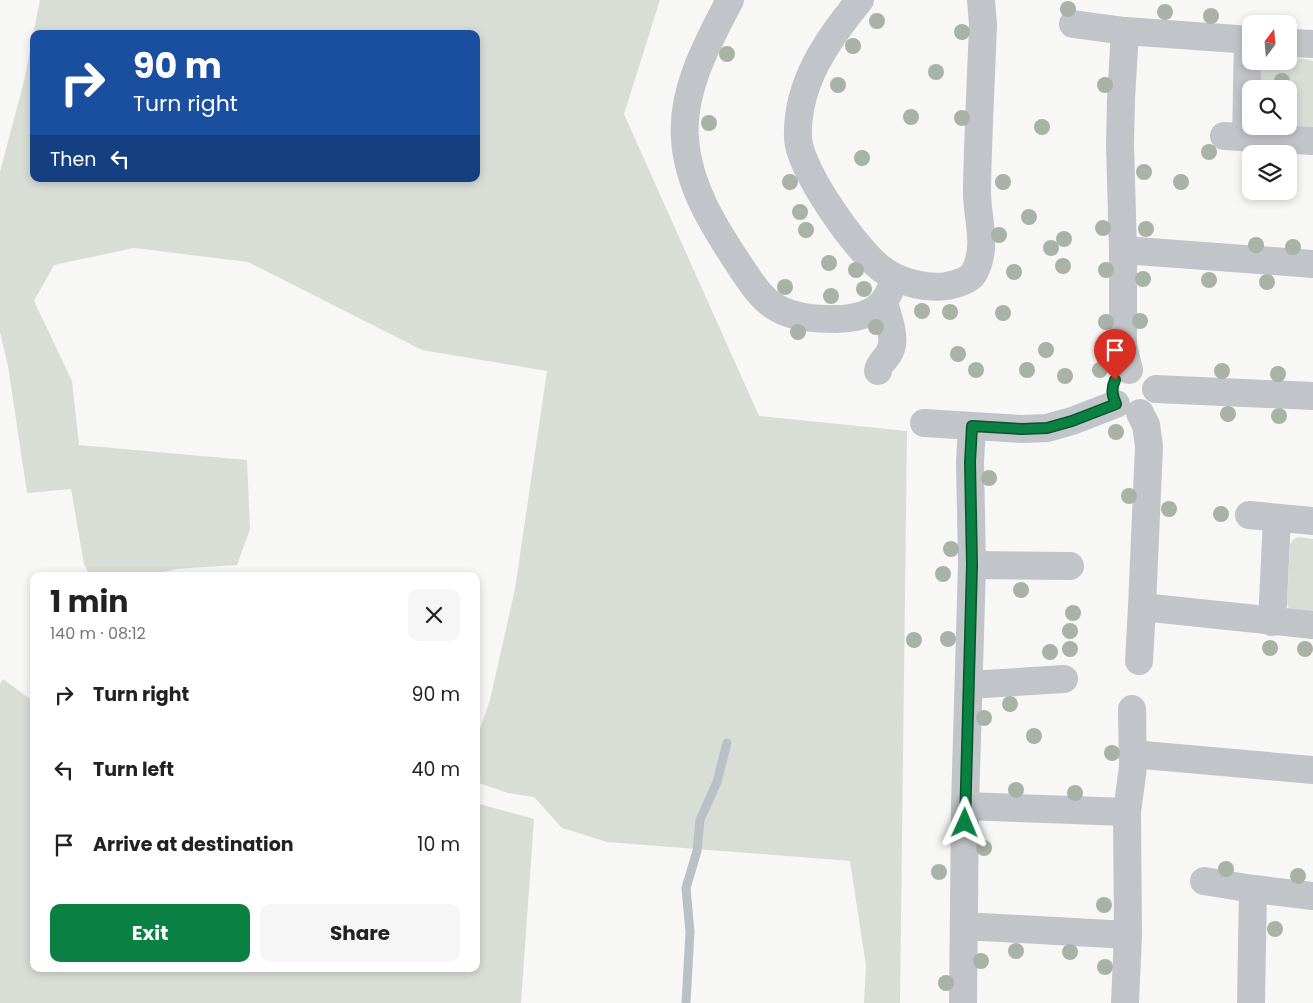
<!DOCTYPE html>
<html lang="en">
<head>
<meta charset="utf-8">
<style>
	:root { --surface:#fff; --page:#f6f6f6; --text:#222; --muted:#767676; --accent:#0b8043 }
	body { margin:0; font-family:Poppins,sans-serif; background:var(--page); color:var(--text); height:100vh; display:flex; flex-direction:column; font-size:19px; white-space:nowrap }
	* { box-sizing:border-box; margin:0 }
	p { font-size:16px; color:var(--muted) }
	.icon { flex:none; width:28px; height:28px; fill:none; stroke:currentColor; stroke-width:2; stroke-linecap:round; stroke-linejoin:round }
	.map { position:relative; flex:1; overflow:hidden }
	.panel { position:absolute; left:30px; top:572px; width:450px; height:400px; display:flex; flex-direction:column; background:var(--surface); border-radius:10px; box-shadow:0 2px 8px #0003 }
	.panel>* { flex:none }
	.hud { position:absolute; left:30px; top:30px; width:450px; height:152px; border-radius:10px; box-shadow:0 2px 8px #0003; background:#1a4fa0; color:#fff; overflow:hidden }
	.needle { width:32px; rotate:16deg }
	.buttons { position:absolute; left:1242px; top:15px; display:grid; gap:10px }
	.buttons a { display:grid; place-items:center; width:55px; height:55px; border-radius:10px; background:var(--surface); box-shadow:0 2px 8px #0003; font-size:25px }
	.pin { position:absolute; display:grid; place-items:center; width:42px; height:42px; color:#fff; margin:-51px -21px; border-radius:50% 50% 50% 0; rotate:-45deg; box-shadow:0 0 5px #0007 }
	.pin .icon { rotate:45deg }
	.me { position:absolute; width:55px; margin:-28px; rotate:1deg; stroke-linejoin:round; filter:drop-shadow(0 0 4px #0008) }
	.turn { display:flex; align-items:center; gap:18px; height:105px; padding:0 20px; font-size:22px }
	.turn .icon { width:65px; height:65px; stroke-width:2.5 }
	.turn b { display:block; font-size:35px; line-height:42px }
	.then { display:flex; align-items:center; height:48px; padding:0 20px; background:#0003; gap:10px; font-size:19px }
	.round { display:grid; place-items:center; flex:none; width:52px; height:52px; border-radius:10px; background:var(--page) }
	.head { display:flex; align-items:center; justify-content:space-between; height:85px; padding:0 20px }
	h1 { font-size:30px; font-weight:700; line-height:38px }
	.primary-button { display:flex; gap:10px; margin-top:auto; padding:10px 20px }
	.primary-button a { flex:1; height:58px; border-radius:10px; background:var(--accent); color:#fff; font-size:20px; font-weight:700; line-height:58px; text-align:center }
	.primary-button a+a { background:var(--page); color:var(--text) }
	ul { padding:0; list-style:none }
	li { display:flex; align-items:center; gap:15px; height:75px; padding:0 20px }
	li div { flex:1 }
	li b { display:block; font-size:19px }
	li em { font-style:normal }
	.map>svg:first-child { display:block }
</style>
</head>
<body>
<div class="map">
<svg width="1313" height="1003" viewBox="0 0 1313 1003">
	<rect width="100%" height="100%" fill="#f7f7f5"/>
	<g fill="#d8ddd6" fill-rule="evenodd">
		<path d="M40,0H660L624,114L759,416L907,431L900,1003H864L866,966L850,861L607,842L562,828L534,797L508,793L476,782V741L490,700L515,589L547,371L422,350L248,262L134,248L54,265L34,301L72,381L79,445L247,460L250,529L237,565L176,569L148,576H90L84,564L71,489L27,493L8,366L0,332V172L24,81ZM34,34H476V179H34Z"/>
		<path d="M1289,58L1306,59L1313,61V127L1289,126V89H1261C1261,79 1260,69 1267,61H1289Z"/>
		<path d="M1299,537L1313,539V612L1289,609L1287,603L1290,544L1294,539Z"/>
		<path d="M3,679L34,702V969H476V803L534,819L521,1003H0V684Z"/>
	</g>
	<g fill="none" stroke-linecap="round" stroke-linejoin="round">
		<path stroke="#b9c1c6" stroke-width="9" d="M686,1003L690,932L686,888L697,851L700,820L717,782L727,743"/>
		<g stroke="#c1c4c8" stroke-width="28">
			<path d="M730,0C708,42 681,90 685,139C688,186 714,227 740,266C750,281 761,299 777,308C794,318 816,319 836,319C852,319 874,315 884,301C889,294 892,285 896,278"/>
			<path d="M860,0C827,40 796,84 798,138C799,169 859,256 886,272C903,283 927,289 947,286C956,284 969,281 974,273C989,245 976,217 977,188C978,134 981,79 983,25L981,0"/>
			<path d="M1073,24L1125,31L1251,40"/>
			<path d="M1125,31L1121,99L1120,145L1123,250V346L1129,370"/>
			<path d="M1289,43L1313,44"/>
			<path d="M1224,136L1313,141"/>
			<path d="M1246,138L1248,40"/>
			<path d="M1123,250L1313,264"/>
			<path d="M878,371C879,362 887,359 890,351C897,337 887,316 884,301"/>
			<path d="M1156,389L1313,396"/>
			<path d="M1140,413L1146,425L1149,446L1142,607L1313,625"/>
			<path d="M924,423L1021,429L1047,428L1072,421L1116,404"/>
			<path d="M1249,515L1313,521"/>
			<path d="M972,565L1070,566"/>
			<path d="M1272,622L1277,518"/>
			<path d="M1139,661L1142,607"/>
			<path d="M969,685L1064,679"/>
			<path d="M1132,754L1313,770"/>
			<path d="M965,806L1127,812"/>
			<path d="M1204,881L1253,889"/>
			<path d="M964,926L1128,935"/>
			<path d="M963,1003L965,806L972,565L970,462L972,426"/>
			<path d="M1125,1003L1128,935L1127,812L1133,767L1132,709"/>
			<path d="M1251,1003L1253,889L1313,896"/>
		</g>
	</g>
	<g fill="#a9b2a7">
		<circle cx="1068" cy="9" r="8"/>
		<circle cx="1165" cy="12" r="8"/>
		<circle cx="1211" cy="16" r="8"/>
		<circle cx="877" cy="21" r="8"/>
		<circle cx="962" cy="32" r="8"/>
		<circle cx="853" cy="46" r="8"/>
		<circle cx="727" cy="54" r="8"/>
		<circle cx="936" cy="72" r="8"/>
		<circle cx="1282" cy="81" r="8"/>
		<circle cx="838" cy="85" r="8"/>
		<circle cx="1105" cy="85" r="8"/>
		<circle cx="911" cy="117" r="8"/>
		<circle cx="962" cy="118" r="8"/>
		<circle cx="709" cy="123" r="8"/>
		<circle cx="1042" cy="127" r="8"/>
		<circle cx="1209" cy="152" r="8"/>
		<circle cx="862" cy="158" r="8"/>
		<circle cx="1144" cy="172" r="8"/>
		<circle cx="790" cy="182" r="8"/>
		<circle cx="1003" cy="182" r="8"/>
		<circle cx="1181" cy="182" r="8"/>
		<circle cx="800" cy="212" r="8"/>
		<circle cx="1029" cy="217" r="8"/>
		<circle cx="1103" cy="228" r="8"/>
		<circle cx="1146" cy="229" r="8"/>
		<circle cx="806" cy="230" r="8"/>
		<circle cx="999" cy="235" r="8"/>
		<circle cx="1064" cy="239" r="8"/>
		<circle cx="1256" cy="245" r="8"/>
		<circle cx="1293" cy="247" r="8"/>
		<circle cx="1051" cy="248" r="8"/>
		<circle cx="829" cy="263" r="8"/>
		<circle cx="1063" cy="266" r="8"/>
		<circle cx="856" cy="270" r="8"/>
		<circle cx="1106" cy="270" r="8"/>
		<circle cx="1014" cy="272" r="8"/>
		<circle cx="1143" cy="279" r="8"/>
		<circle cx="1209" cy="280" r="8"/>
		<circle cx="1267" cy="282" r="8"/>
		<circle cx="785" cy="287" r="8"/>
		<circle cx="864" cy="289" r="8"/>
		<circle cx="831" cy="296" r="8"/>
		<circle cx="922" cy="311" r="8"/>
		<circle cx="950" cy="312" r="8"/>
		<circle cx="1003" cy="313" r="8"/>
		<circle cx="1140" cy="321" r="8"/>
		<circle cx="1106" cy="322" r="8"/>
		<circle cx="876" cy="327" r="8"/>
		<circle cx="798" cy="332" r="8"/>
		<circle cx="1046" cy="350" r="8"/>
		<circle cx="958" cy="354" r="8"/>
		<circle cx="976" cy="370" r="8"/>
		<circle cx="1027" cy="370" r="8"/>
		<circle cx="1100" cy="370" r="8"/>
		<circle cx="1222" cy="371" r="8"/>
		<circle cx="1278" cy="374" r="8"/>
		<circle cx="1065" cy="376" r="8"/>
		<circle cx="1228" cy="414" r="8"/>
		<circle cx="1279" cy="416" r="8"/>
		<circle cx="1116" cy="432" r="8"/>
		<circle cx="989" cy="478" r="8"/>
		<circle cx="1129" cy="496" r="8"/>
		<circle cx="1169" cy="509" r="8"/>
		<circle cx="1221" cy="514" r="8"/>
		<circle cx="951" cy="549" r="8"/>
		<circle cx="943" cy="574" r="8"/>
		<circle cx="1021" cy="590" r="8"/>
		<circle cx="1073" cy="613" r="8"/>
		<circle cx="1070" cy="631" r="8"/>
		<circle cx="948" cy="639" r="8"/>
		<circle cx="914" cy="640" r="8"/>
		<circle cx="1270" cy="648" r="8"/>
		<circle cx="1070" cy="649" r="8"/>
		<circle cx="1305" cy="649" r="8"/>
		<circle cx="1050" cy="652" r="8"/>
		<circle cx="1010" cy="704" r="8"/>
		<circle cx="984" cy="718" r="8"/>
		<circle cx="1034" cy="736" r="8"/>
		<circle cx="1112" cy="753" r="8"/>
		<circle cx="1016" cy="790" r="8"/>
		<circle cx="1075" cy="793" r="8"/>
		<circle cx="984" cy="848" r="8"/>
		<circle cx="1226" cy="869" r="8"/>
		<circle cx="939" cy="872" r="8"/>
		<circle cx="1298" cy="876" r="8"/>
		<circle cx="1104" cy="905" r="8"/>
		<circle cx="1275" cy="929" r="8"/>
		<circle cx="1016" cy="951" r="8"/>
		<circle cx="1070" cy="952" r="8"/>
		<circle cx="981" cy="961" r="8"/>
		<circle cx="1105" cy="967" r="8"/>
		<circle cx="946" cy="983" r="8"/>
	</g>
	<g fill="none" stroke-linecap="round" stroke-linejoin="round">
		<g stroke="#07532c" stroke-width="12">
			<path id="route" d="M965,823L972,565L970,462L972,426L1022,429L1047,428L1072,421L1116,404C1112,395 1111,389 1115,380"/>
		</g>
		<use href="#route" stroke="#0b8043" stroke-width="9"/>
	</g>
</svg>
<div class="buttons">
<a><svg class="needle" viewBox="-14 -14 28 28"><path d="M0-13l5 13h-10z" fill="#e53935"/><path d="M0 13l5-13h-10z" fill="#767676"/></svg></a>
<a><svg class="icon" aria-label="search" viewBox="0 0 24 24"><circle cx="10" cy="10" r="6"/><path d="M15 15l6 6"/></svg></a>
<a><svg class="icon" aria-label="layers" viewBox="0 0 24 24"><path d="M12 4l9 5-9 5-9-5zM3 14l9 5 9-5"/></svg></a>
</div>
<div class="pin" style="left:1115px;top:380px;background:#d93025"><svg class="icon" aria-label="arrive" viewBox="0 0 24 24"><path d="M6 21V4h12l-3 4 3 4H6"/></svg></div>
<svg class="me" style="left:965px;top:823px" viewBox="-20 -20 40 40"><path d="M0-17L14 15 0 8-14 15z" fill="#0b8043" stroke="#fff" stroke-width="4"/></svg>
<div class="hud">
<div class="turn"><svg class="icon" aria-label="right" viewBox="0 0 24 24"><path d="M7 20v-9h11M14 6l5 5-5 5"/></svg><div><b>90 m</b>Turn right</div></div>
<div class="then">Then<svg class="icon" aria-label="left" viewBox="0 0 24 24"><path d="M17 20v-9H6M10 6l-5 5 5 5"/></svg></div>
</div>
<section class="panel">
<div class="head"><div><h1>1 min</h1><p>140 m · 08:12</p></div><a class="round"><svg class="icon" aria-label="close" viewBox="0 0 24 24"><path d="M6 6l12 12M18 6L6 18"/></svg></a></div>
<ul>
<li><svg class="icon" aria-label="right" viewBox="0 0 24 24"><path d="M7 20v-9h11M14 6l5 5-5 5"/></svg><div><b>Turn right</b></div><em>90 m</em></li>
<li><svg class="icon" aria-label="left" viewBox="0 0 24 24"><path d="M17 20v-9H6M10 6l-5 5 5 5"/></svg><div><b>Turn left</b></div><em>40 m</em></li>
<li><svg class="icon" aria-label="arrive" viewBox="0 0 24 24"><path d="M6 21V4h12l-3 4 3 4H6"/></svg><div><b>Arrive at destination</b></div><em>10 m</em></li>
</ul>
<div class="primary-button"><a>Exit</a><a>Share</a></div>
</section>
</div>
</body>
</html>
